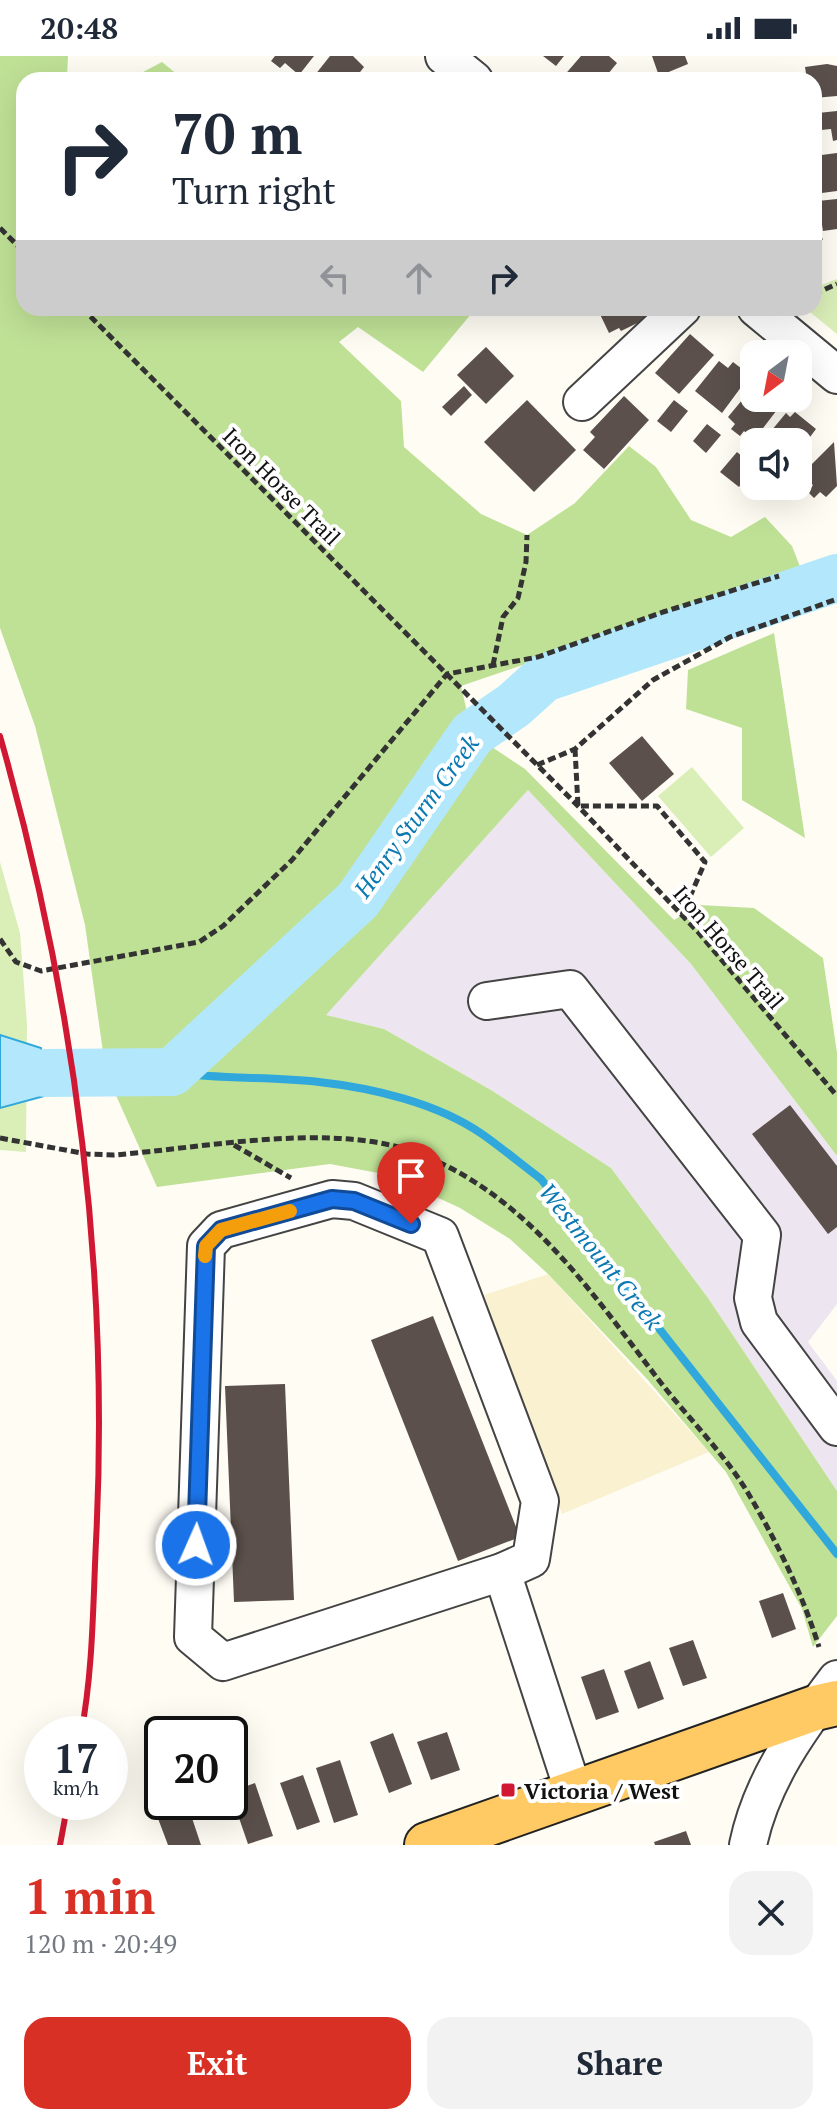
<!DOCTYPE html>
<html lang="en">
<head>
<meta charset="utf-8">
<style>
	:root { --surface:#fff; --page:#f2f2f3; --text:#1f2937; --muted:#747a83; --accent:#d93025 }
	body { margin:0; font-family:"PT Serif",serif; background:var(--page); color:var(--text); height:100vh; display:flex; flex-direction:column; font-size:30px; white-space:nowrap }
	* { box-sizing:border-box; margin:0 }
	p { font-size:26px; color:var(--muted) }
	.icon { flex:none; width:44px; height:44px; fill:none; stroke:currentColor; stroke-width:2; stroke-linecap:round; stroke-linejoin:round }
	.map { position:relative; height:1789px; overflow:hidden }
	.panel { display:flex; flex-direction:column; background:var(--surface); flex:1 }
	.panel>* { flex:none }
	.banner { position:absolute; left:16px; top:16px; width:806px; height:244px; border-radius:24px; box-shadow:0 8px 32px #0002; background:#fff; color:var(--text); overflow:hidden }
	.needle { width:52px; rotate:212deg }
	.controls { position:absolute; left:740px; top:284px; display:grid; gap:16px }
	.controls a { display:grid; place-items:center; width:72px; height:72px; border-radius:16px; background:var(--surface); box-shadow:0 8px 32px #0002; font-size:40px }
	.speed { position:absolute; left:24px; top:1660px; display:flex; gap:16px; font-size:40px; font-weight:700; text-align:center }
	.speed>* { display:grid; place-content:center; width:104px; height:104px; border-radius:50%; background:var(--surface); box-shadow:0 8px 32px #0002; line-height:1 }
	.speed small { font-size:20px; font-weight:400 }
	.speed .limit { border:4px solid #111; border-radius:12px; background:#fff; color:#111 }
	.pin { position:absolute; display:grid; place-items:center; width:68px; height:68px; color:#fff; margin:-82px -34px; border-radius:50% 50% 50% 0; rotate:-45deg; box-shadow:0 0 8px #0007 }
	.pin .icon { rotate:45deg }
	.me { position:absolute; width:88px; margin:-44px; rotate:2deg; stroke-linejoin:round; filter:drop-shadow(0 0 6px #0008) }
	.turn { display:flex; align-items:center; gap:28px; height:168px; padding:0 24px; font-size:36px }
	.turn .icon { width:104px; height:104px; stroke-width:2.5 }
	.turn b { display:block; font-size:56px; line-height:68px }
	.lanes { display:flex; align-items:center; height:76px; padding:0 24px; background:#0003; justify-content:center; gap:40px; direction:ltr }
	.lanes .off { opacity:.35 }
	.round { display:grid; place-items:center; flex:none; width:84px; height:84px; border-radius:24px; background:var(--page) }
	.overview { display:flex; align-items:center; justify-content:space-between; height:136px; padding:0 24px }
	h1 { font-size:48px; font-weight:700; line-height:60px; color:var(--accent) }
	.button { display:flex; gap:16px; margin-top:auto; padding:16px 24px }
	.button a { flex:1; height:92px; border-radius:24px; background:var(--accent); color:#fff; font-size:32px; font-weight:700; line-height:92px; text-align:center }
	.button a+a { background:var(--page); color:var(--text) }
	.status { display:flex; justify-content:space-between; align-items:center; height:56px; padding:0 40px; background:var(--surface); direction:ltr }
	.status svg { height:22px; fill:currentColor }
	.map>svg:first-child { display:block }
</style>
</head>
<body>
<div class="status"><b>20:48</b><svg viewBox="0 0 49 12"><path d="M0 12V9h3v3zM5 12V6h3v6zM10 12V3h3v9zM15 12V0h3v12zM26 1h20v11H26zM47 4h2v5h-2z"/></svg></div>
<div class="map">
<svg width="837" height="1789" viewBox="0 0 837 1789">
	<rect width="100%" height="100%" fill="#fffcf4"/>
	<path fill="#ede5ef" d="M528,734L691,908L837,1100V1248L808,1286L837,1325V1435L708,1242L611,1112L491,1034L384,973L325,959Z"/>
	<path fill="#f9f1d0" d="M548,1218L709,1396L562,1458L484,1239Z"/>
	<g fill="#daefb8">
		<path d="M837,223V278L805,252H814V232Z"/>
		<path d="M692,711L744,772L711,801L658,740Z"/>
		<path d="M0,806L20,877L27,968L26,1096L0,1094Z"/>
	</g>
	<g fill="#bfe196">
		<path d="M0,0H68L67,21L73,24H24V252H476L423,316L358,271L339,286L401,345L404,391L481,458L527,479L575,447L629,390L656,411L691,464L731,481L765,461L792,490L804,521L637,570L461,630L472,678L525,713L674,864L700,849L754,852L823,902L837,997V1100L691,908L528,734L326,959L384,973L491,1034L611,1112L708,1242L837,1435V1560L813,1591L802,1553L726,1416L647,1323L548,1218L510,1183L460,1152L389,1119L330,1108L157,1131L106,1017L85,869L35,670L0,572Z"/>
		<path d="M162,6L184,24H128Z"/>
		<path d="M774,577L805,782L742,744V672L686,653L688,614Z"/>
	</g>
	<path fill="#b3e8fc" stroke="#31a8dc" stroke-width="2" d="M0,979L41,992L48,1039L0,1052Z"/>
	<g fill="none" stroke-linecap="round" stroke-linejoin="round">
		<path stroke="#31a8dc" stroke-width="8" d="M172,1016C220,1024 270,1020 319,1026C373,1032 437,1047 482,1078C502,1092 521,1108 541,1123L837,1498"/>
		<path stroke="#b3e8fc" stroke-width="48" d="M45,1017L172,1016L358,844L472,678L514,649L544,622L837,522"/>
	</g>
	<g fill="#5b504b">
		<path d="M275,0H314L299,19L285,7L280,12L271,5Z"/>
		<path d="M330,0H353L364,11L354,24H311Z"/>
		<path d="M543,0H564L556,10Z"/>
		<path d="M581,0H609L617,7L603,24H564L562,22Z"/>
		<path d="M652,0H685L688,8L659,20Z"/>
		<path d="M827,8L837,10V40L814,42V24H807L805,11Z"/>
		<path d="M646,16L656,24H636L642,22Z"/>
		<path d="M837,55V84L833,85L831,73L821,74L818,57Z"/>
		<path d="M818,81L820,98H814V82Z"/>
		<path d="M837,97V135L814,138V100Z"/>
		<path d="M837,143V173L823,175L818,145Z"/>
		<path d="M814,175L823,183L814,194Z"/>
		<path d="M597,252H656L658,257L621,275L619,272L609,277Z"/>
		<path d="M690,278L714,299L679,338L655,317Z"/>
		<path d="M486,291L514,320L486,348L457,319Z"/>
		<path d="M719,305L728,312L733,306L750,319L722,357L695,335Z"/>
		<path d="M464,330L472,339L451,360L442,351Z"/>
		<path d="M752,332L754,342H777L783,346L754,384L744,375L740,380L731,373L735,368L728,361Z"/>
		<path d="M624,340L649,364L604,413L583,394L595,381L590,376Z"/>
		<path d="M527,344L576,394L534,436L484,386Z"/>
		<path d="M674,344L688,355L671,376L657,365Z"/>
		<path d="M795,356L816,373L798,397V386H762L786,357L790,361Z"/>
		<path d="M707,368L721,379L706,397L693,385Z"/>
		<path d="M834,386L837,430L826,441L820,436L814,442L808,436L813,429L801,419Z"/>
		<path d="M737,396L754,410L739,431L720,416Z"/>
		<path d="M642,680L674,718L642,745L609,707Z"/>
		<path d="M790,1049L837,1110V1171L828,1178L752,1078Z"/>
		<path d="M433,1260L520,1481L458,1505L371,1284Z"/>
		<path d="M285,1328L294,1544L234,1546L225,1330Z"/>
		<path d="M783,1537L796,1573L772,1582L759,1545Z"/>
		<path d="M693,1584L707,1622L683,1630L669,1592Z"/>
		<path d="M650,1605L664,1643L638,1653L624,1615Z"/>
		<path d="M604,1613L619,1656L596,1664L581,1621Z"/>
		<path d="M447,1676L460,1714L431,1724L417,1686Z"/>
		<path d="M393,1677L412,1728L389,1737L370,1686Z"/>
		<path d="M340,1704L358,1759L334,1767L316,1712Z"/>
		<path d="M303,1719L320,1766L297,1774L280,1727Z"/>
		<path d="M255,1727L273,1780L248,1788L230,1736Z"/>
		<path d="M162,1740V1746H201L205,1758L192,1762L201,1789H168L151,1744Z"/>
		<path d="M686,1775L691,1789H655L654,1786Z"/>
	</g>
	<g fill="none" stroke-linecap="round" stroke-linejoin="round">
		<g stroke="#444" stroke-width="40">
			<g id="minor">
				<path d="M444,0L474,24"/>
				<path d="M756,252L837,319"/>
				<path d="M582,346L682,252"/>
				<path d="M487,945L570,933L762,1179L753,1242L759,1266L837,1371"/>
				<path d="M332,1143L354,1145L440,1180L540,1445L531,1503L502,1516L223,1606L193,1581L206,1190L221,1174Z"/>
				<path d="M502,1516L574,1737"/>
				<path d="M748,1789C761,1726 798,1674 837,1623"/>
			</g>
		</g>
		<g stroke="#222" stroke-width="48">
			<path id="major" d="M427,1789L815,1652L837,1647"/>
		</g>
		<g stroke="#333" stroke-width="5" stroke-dasharray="8 4" stroke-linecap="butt">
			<path d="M0,172L24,196"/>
			<path d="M814,238L837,228"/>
			<path d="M82,252L578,750L698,876L837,1040"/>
			<path d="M493,609L503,561L518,542L526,506L527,479"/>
			<path d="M575,693L578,750H657L705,806L682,859"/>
			<path d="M537,709L575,693L653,624L730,581L837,543"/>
			<path d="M0,883L16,906L41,915L199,886L223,870L292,804L447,618L538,601L663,556L779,520"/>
			<path d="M0,1082L87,1098L114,1099C202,1092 325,1067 408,1094C522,1132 589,1233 658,1323C687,1361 724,1397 748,1437C776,1484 803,1539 819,1591"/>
			<path d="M234,1089L291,1122"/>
		</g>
		<use href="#minor" stroke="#fff" stroke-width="36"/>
		<use href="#major" stroke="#ffca64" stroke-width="44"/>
		<g stroke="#d11833" stroke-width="6">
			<path d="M0,680C75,944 110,1211 96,1485C93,1549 93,1615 81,1678"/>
			<path d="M60,1789L68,1746"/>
		</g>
	</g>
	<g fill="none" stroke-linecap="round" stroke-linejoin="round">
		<g stroke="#114b97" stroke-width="20">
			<path id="route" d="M196,1489L206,1190L221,1174L332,1143L354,1145L411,1168"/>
		</g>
		<use href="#route" stroke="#1a73e8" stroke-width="14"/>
		<path stroke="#f59e0b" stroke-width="14" d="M205,1200L206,1190L221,1174L290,1155"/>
	</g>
	<rect fill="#d11833" stroke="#fff" stroke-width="3" x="500" y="1726" width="16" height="16" rx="4"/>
	<g text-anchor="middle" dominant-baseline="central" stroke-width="8" stroke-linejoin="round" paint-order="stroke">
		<g font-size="22" fill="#111" stroke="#fff">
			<text transform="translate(282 430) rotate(45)">Iron Horse Trail</text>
			<text transform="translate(729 891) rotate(49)">Iron Horse Trail</text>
		</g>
		<g font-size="22" font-weight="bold" fill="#111" stroke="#fff" text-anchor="start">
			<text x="524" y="1734">Victoria / West</text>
		</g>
		<g font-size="24" font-style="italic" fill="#0a79b2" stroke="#fff">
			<text transform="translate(416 760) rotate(-54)">Henry Sturm Creek</text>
			<text transform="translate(601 1200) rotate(51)">Westmount Creek</text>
		</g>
	</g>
</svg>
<div class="controls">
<a><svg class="needle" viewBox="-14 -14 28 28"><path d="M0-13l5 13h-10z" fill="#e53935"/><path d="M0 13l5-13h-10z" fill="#747a83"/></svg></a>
<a><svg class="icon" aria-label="sound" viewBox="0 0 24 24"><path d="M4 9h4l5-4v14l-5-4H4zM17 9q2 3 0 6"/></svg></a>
</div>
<div class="speed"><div>17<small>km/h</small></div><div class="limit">20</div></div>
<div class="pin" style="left:411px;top:1168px;background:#d93025"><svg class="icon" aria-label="arrive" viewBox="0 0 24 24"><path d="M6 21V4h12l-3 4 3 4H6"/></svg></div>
<svg class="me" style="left:196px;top:1489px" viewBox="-20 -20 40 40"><circle r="17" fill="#1a73e8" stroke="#fff" stroke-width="3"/><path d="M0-11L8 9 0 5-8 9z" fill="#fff"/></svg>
<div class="banner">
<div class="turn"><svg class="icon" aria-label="right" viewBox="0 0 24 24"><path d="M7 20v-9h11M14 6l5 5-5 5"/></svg><div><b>70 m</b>Turn right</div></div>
<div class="lanes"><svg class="icon off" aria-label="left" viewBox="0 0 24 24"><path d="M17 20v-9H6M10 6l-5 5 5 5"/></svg><svg class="icon off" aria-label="ahead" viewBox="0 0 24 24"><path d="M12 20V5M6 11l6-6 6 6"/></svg><svg class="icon" aria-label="right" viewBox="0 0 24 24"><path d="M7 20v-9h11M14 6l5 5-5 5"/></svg></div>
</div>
</div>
<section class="panel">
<div class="overview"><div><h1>1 min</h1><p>120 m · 20:49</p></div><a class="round"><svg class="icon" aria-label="close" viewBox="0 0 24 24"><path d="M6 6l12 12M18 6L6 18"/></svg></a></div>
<div class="button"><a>Exit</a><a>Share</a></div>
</section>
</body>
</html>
